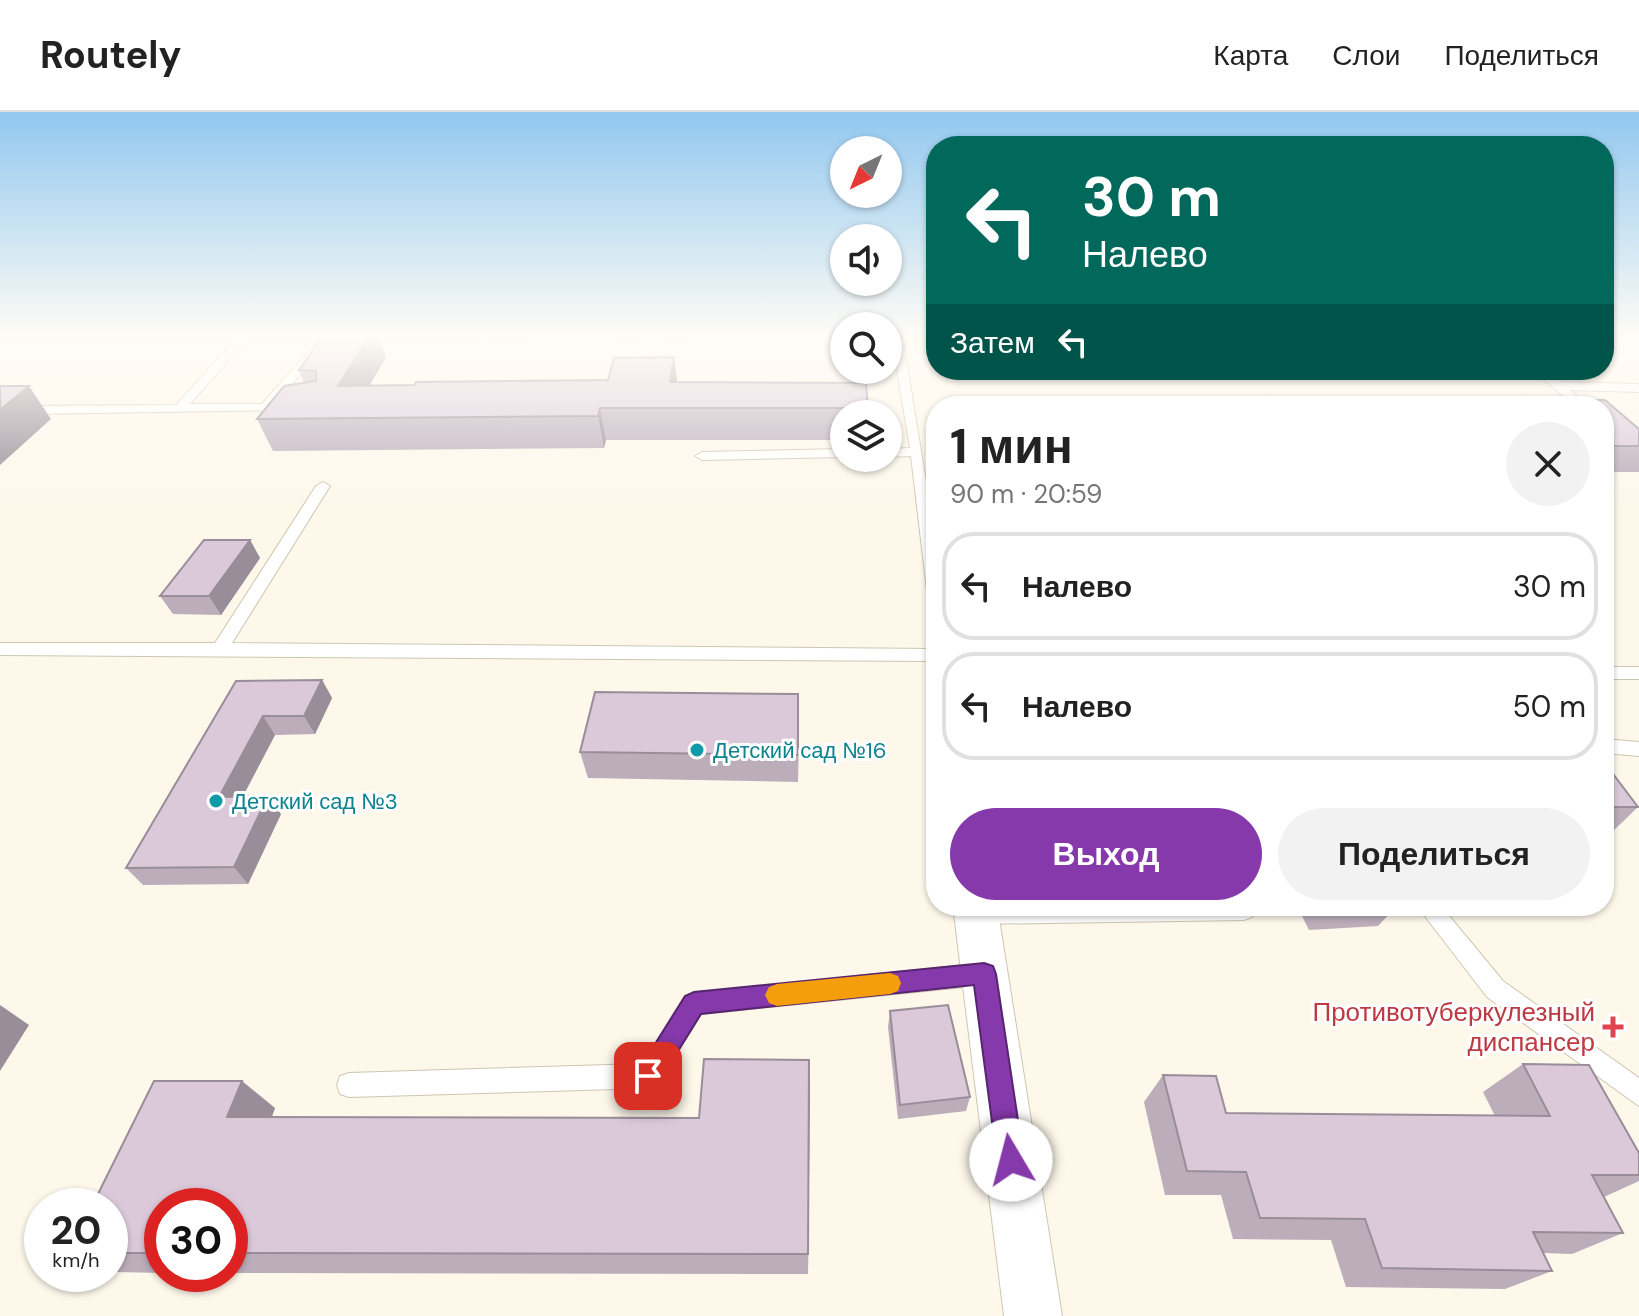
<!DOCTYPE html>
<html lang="ru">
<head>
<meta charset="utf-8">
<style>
	:root { --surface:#fff; --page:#f2f2f2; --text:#222; --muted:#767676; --line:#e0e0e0; --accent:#8539aa }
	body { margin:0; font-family:"DM Sans",sans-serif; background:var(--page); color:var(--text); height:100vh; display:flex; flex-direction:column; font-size:30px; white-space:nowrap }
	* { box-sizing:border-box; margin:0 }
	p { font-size:26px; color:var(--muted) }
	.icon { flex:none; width:44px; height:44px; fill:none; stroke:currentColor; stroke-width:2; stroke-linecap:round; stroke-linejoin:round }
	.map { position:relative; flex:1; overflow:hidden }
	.drawer { position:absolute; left:926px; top:284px; width:688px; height:520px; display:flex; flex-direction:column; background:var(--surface); border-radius:32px; box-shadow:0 2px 6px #0004 }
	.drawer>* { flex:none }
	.banner { position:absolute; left:926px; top:24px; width:688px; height:244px; border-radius:32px; box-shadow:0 2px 6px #0004; background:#00695c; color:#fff; overflow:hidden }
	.needle { width:52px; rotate:223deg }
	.tools { position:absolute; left:830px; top:24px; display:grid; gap:16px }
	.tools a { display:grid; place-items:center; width:72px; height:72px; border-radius:50%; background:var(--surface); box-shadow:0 2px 6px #0004; font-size:40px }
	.speed { position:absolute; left:24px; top:1076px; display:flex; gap:16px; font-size:40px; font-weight:700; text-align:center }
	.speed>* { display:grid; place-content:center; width:104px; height:104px; border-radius:50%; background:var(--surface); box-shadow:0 2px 6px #0004; line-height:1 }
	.speed small { font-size:20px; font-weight:400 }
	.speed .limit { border:12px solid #d22; background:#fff; color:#111 }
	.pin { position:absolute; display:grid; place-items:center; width:68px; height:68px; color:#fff; margin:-34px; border-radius:16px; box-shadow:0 4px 12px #0006 }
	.me { position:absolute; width:88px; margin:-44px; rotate:352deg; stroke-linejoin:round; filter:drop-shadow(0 0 6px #0008) }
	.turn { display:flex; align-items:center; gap:28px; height:168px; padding:0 24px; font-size:36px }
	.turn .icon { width:104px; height:104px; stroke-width:2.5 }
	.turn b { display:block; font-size:56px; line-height:68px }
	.then { display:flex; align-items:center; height:76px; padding:0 24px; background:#0003; gap:16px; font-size:30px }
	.round { display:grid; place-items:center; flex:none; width:84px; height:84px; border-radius:42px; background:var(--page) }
	.summary { display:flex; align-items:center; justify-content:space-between; height:136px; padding:0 24px }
	h1 { font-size:48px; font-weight:700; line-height:60px }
	.action { display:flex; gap:16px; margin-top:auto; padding:16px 24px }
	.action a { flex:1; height:92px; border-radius:48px; background:var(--accent); color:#fff; font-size:32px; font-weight:700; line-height:92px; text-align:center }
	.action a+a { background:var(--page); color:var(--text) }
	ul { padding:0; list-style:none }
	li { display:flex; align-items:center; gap:24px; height:108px; margin:0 16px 12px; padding:0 8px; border:4px solid var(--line); border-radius:32px }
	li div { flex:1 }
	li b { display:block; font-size:30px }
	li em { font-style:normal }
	header { display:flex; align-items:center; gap:48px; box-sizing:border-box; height:112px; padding:0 40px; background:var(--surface); border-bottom:2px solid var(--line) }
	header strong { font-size:38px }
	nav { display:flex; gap:44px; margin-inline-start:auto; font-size:28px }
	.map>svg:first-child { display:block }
</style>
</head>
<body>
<header>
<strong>Routely</strong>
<nav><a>Карта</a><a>Слои</a><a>Поделиться</a></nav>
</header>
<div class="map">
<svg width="1639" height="1204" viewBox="0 0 1639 1204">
	<rect width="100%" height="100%" fill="#fef8eb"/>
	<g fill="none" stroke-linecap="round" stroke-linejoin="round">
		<g stroke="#cfc6b1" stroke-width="2">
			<g id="lane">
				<path d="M0,225H844V229L244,231L190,292H262L315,232H323V236L276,291L292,292V298L30,302L0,309V301L30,294L176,293L232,231H0Z"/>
				<path d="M888,225H936V229H903L936,430V492L928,487L911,344L888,345V337L910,336L892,229H888Z"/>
				<path d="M1533,258H1546L1561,270L1639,272V280L1570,278L1588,294H1575Z"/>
				<path d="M844,337V345L702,348L695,344L702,340Z"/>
				<path d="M323,370L330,374L232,531L936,537V549L0,543V531H215L316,374Z"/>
				<rect x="1604" y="555" width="35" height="12"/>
				<path d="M1604,627L1639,630V644L1604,641Z"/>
				<path d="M972,794H1257L1252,805L1244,808L976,812L968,809L965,802Z"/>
				<path d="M1417,794H1441L1503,869L1639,966V994L1487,885Z"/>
				<path d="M984,851L992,855L995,862L992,869L984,873L701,902L657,973L648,976L349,985L340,982L337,973L340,964L349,961L642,952L686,884L694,881Z"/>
			</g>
		</g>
		<g stroke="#cfc6b1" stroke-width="2">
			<path id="street" d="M953,794H997L1062,1204H1004Z"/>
		</g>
		<use href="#lane" fill="#fff" fill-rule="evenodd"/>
		<use href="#street" fill="#fff" fill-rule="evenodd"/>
	</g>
	<g fill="#bcadbb">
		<path d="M386,245L369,274L608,268L674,245L677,270L868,296V302H844V328H606L604,336L273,339L257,307L304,271L299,258Z"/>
		<path d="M1557,288H1605L1639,317V360H1604V294H1553Z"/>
		<path d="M250,428L260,446L221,503L173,502L160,484Z"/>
		<path d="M322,568L332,586L315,622L275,623L243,684L281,702L248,772L143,773L126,756L236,569Z"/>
		<path d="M798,582V670L588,666L580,640Z"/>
		<path d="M1604,650L1638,695L1610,722H1604Z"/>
		<path d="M1297,794H1391L1393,798L1378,814L1309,818Z"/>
		<path d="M890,899L970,985L966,999L898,1007L888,915Z"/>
		<path d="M809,948L808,1162L230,1161V1094H162V1161L116,1160L110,1158V1094L275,996L272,1005L699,1006Z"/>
		<path d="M1523,952L1639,1041V1069L1604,1085L1623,1121L1572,1142L1544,1141L1552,1159L1505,1177L1346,1175L1331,1128L1233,1127L1221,1083H1165L1144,990L1163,963L1226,1001L1495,1004L1483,980Z"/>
	</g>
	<g fill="#998d99">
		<path d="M369,225H379L386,245L351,305L338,274Z"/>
		<path d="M674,245L678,276L670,270Z"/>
		<path d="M29,274L51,307L0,353V298Z"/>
		<path d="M600,296L606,328L604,336L598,304Z"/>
		<path d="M250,428L260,446L221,503L209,484Z"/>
		<path d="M322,568L332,586L315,622L304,604Z"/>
		<path d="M798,582L799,610L798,670Z"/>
		<path d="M263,604L275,623L233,703L219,685Z"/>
		<path d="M268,684L281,702L248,772L234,755Z"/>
		<path d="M0,893L29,913L0,959Z"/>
		<path d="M809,948L810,976L808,1162V1142Z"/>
		<path d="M242,969L275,996L261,1031L227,1005Z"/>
	</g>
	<g fill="#dbc9da" stroke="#998d99" stroke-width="2">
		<path d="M322,225H369L338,274L414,273L416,270L608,268L614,246L674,245L670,270L866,271L868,296H600L598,304L257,307L284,274L316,269V259L299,258Z"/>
		<path d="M0,274H29L0,298Z"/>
		<path d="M1557,288H1605L1639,317V334H1609L1604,330V294H1564Z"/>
		<path d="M204,428H250L209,484H160Z"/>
		<path d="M322,568L304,604H263L219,685L268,684L234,755L126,756L236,569Z"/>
		<path d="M595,580L798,582V643L580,640Z"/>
		<path d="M1604,650L1638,695H1604Z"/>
		<path d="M1319,794H1391L1393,798L1322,801Z"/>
		<path d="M948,893L970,985L900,993L890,899Z"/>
		<path d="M704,947L809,948L808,1142L230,1141V1094H162V1141H110V1094H92L154,969H242L227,1005L699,1006Z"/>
		<path d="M1523,952L1589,953L1639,1041V1063H1592L1623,1121L1533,1120L1552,1159L1382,1156L1365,1107L1260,1106L1246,1060L1187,1059L1163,963L1216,964L1226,1001L1550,1004Z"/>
	</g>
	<linearGradient id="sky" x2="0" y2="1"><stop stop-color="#92c8ef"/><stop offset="0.57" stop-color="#fffcf6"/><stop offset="1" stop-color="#fffcf6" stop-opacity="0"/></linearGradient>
	<rect width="1639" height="394" fill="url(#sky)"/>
	<path fill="#8539aa" stroke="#56256e" stroke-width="2" d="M984,851L993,854L996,862L1024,1048L1020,1058L1011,1062L1001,1058L997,1048L974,873L701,902L657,973L648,976L639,973L635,964L685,884L694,880Z"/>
	<path fill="#f59e0b" d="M890,861L898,864L901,871L898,879L890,882L777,894L769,891L765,883L769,875L777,872Z"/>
	<g fill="#0f9aa8" stroke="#fff" stroke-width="3">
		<circle cx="697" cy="638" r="8"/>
		<circle cx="216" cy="689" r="8"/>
	</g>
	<path fill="#e0444e" stroke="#fff" stroke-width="3" d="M1609 903h8v8h8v8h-8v8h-8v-8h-8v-8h8z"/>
	<g text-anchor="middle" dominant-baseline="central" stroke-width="6" stroke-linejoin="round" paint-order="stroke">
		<g font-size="22" fill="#0d838f" stroke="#fff" text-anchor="start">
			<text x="713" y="638">Детский сад №16</text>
			<text x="232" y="689">Детский сад №3</text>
		</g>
		<g font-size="26" fill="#be3a42" stroke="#fff" text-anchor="end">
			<text x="1595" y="900">Противотуберкулезный<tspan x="1595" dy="30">диспансер</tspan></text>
		</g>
	</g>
</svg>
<div class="tools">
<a><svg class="needle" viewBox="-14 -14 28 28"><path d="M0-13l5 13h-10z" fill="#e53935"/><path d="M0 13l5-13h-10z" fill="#767676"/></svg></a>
<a><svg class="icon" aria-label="sound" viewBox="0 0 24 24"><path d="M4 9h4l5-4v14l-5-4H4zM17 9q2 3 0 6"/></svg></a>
<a><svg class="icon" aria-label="search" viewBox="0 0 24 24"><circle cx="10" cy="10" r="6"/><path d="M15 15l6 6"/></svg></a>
<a><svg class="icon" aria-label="layers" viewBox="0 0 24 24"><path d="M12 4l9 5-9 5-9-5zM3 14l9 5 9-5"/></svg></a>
</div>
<div class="speed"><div>20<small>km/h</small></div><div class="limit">30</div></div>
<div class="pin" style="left:648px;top:964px;background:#d93025"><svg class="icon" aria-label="arrive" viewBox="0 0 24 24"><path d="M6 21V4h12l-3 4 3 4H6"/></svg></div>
<svg class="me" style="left:1011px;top:1048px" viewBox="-20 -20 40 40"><circle r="19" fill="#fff"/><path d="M0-13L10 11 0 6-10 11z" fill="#8539aa"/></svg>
<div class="banner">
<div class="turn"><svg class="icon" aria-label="left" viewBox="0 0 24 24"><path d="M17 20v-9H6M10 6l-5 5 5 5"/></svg><div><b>30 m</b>Налево</div></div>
<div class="then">Затем<svg class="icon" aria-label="left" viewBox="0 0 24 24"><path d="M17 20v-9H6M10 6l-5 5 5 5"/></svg></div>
</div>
<section class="drawer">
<div class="summary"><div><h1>1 мин</h1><p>90 m · 20:59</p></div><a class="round"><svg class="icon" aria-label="close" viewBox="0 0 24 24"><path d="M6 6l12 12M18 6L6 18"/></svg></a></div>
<ul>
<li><svg class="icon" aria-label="left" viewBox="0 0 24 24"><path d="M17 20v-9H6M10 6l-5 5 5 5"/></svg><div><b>Налево</b></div><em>30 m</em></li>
<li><svg class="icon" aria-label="left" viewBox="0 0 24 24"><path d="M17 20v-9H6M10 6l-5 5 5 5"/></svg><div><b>Налево</b></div><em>50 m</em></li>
</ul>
<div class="action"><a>Выход</a><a>Поделиться</a></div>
</section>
</div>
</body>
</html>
